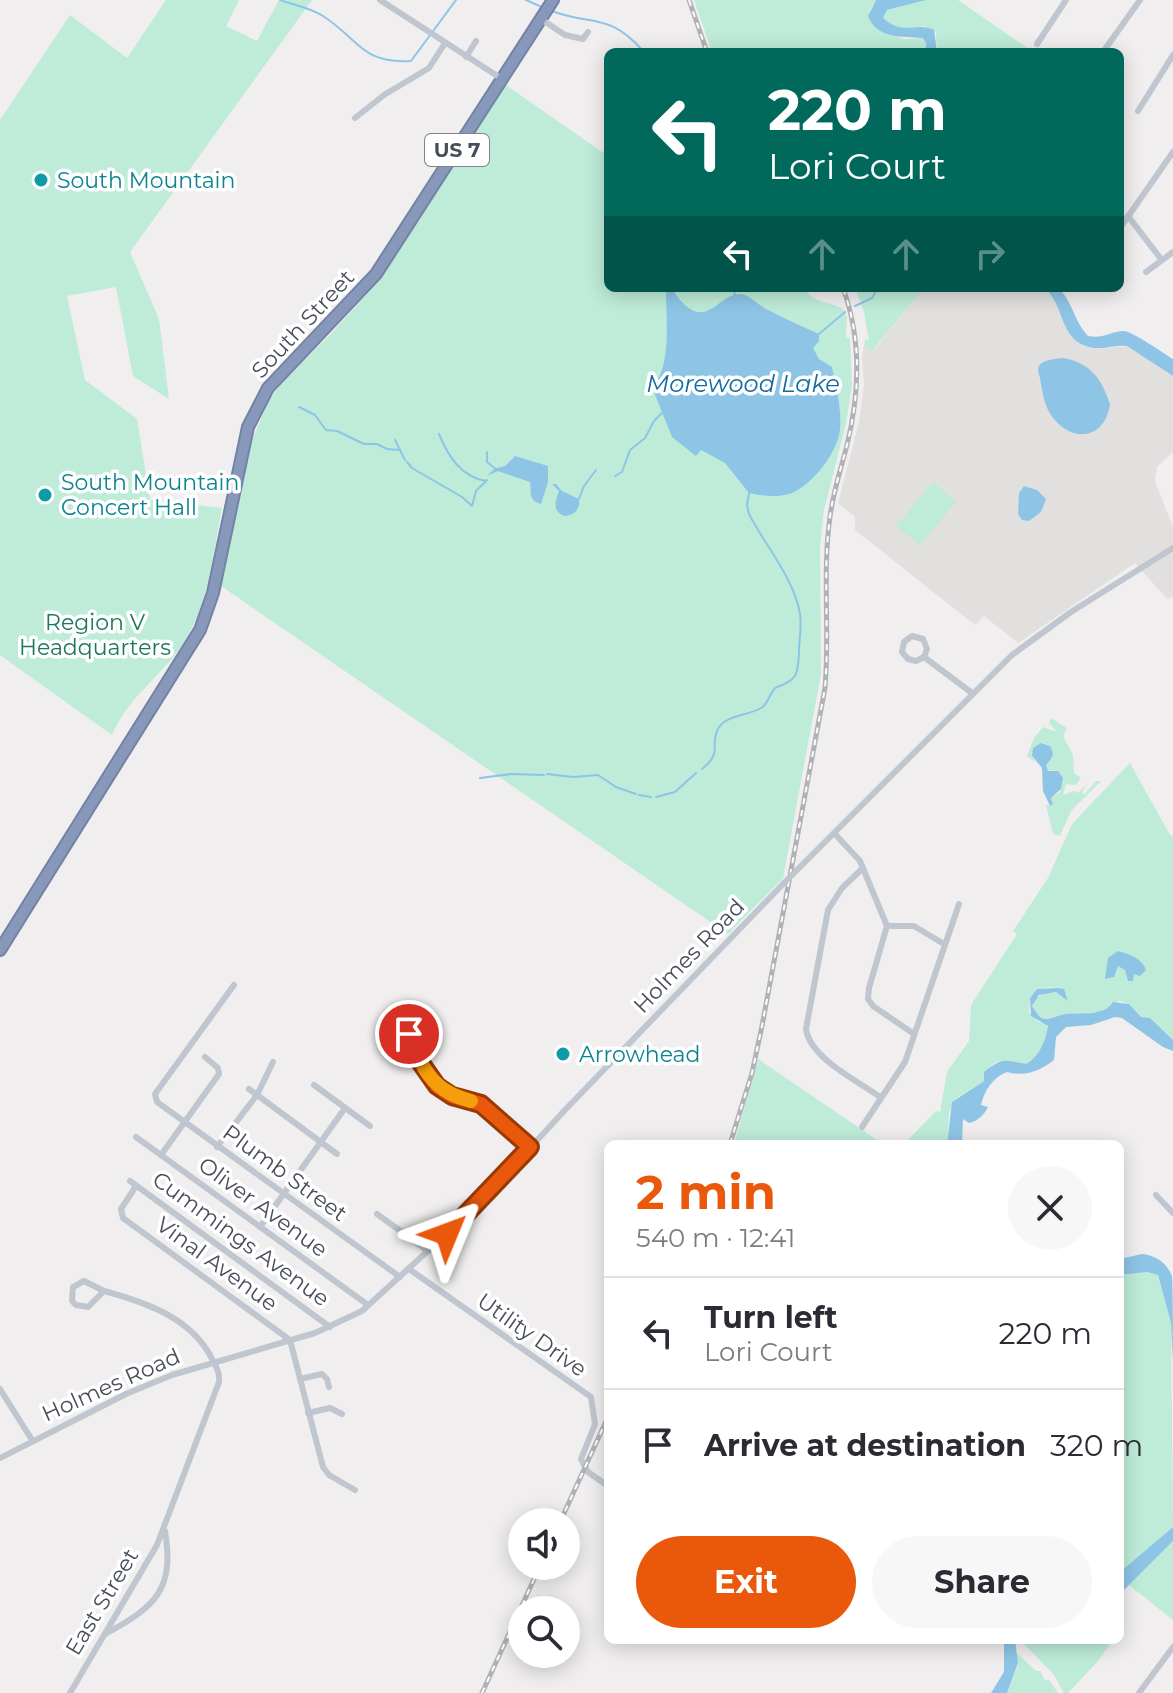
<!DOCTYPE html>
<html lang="en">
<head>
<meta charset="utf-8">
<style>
	:root { --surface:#fff; --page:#f7f7f7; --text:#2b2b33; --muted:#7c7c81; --line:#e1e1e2; --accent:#ea580c }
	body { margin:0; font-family:Montserrat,sans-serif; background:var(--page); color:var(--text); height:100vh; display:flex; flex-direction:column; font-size:30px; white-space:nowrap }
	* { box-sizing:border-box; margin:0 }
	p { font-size:26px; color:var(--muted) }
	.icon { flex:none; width:44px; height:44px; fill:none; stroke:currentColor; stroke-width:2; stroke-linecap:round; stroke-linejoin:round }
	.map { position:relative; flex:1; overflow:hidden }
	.sheet { position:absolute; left:604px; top:1140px; width:520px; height:504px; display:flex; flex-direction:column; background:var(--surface); border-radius:12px; box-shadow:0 4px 20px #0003 }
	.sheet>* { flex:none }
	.banner { position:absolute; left:604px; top:48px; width:520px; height:244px; border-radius:12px; box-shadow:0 4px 20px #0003; background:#00695c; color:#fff; overflow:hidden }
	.fabs { position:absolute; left:508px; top:1508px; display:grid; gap:16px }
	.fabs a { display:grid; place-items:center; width:72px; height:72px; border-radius:50%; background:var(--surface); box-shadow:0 4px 20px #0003; font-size:40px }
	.pin { position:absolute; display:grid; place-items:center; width:68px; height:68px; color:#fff; margin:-34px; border:4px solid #fff; border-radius:50%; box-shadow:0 2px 8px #0007 }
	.me { position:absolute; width:88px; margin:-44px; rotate:46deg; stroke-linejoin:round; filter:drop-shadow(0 0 6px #0008) }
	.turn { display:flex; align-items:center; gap:28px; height:168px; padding:0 32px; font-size:36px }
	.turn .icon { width:104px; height:104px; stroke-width:2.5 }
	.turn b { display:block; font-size:56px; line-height:68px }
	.lanes { display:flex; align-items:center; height:76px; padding:0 32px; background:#0003; justify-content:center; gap:40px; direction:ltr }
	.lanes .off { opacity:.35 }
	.round { display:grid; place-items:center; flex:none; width:84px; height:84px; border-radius:42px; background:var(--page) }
	.overview { display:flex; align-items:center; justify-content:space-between; height:136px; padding:0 32px }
	h1 { font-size:48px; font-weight:700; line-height:60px; color:var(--accent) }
	.primary-button { display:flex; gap:16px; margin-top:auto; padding:16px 32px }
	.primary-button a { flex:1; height:92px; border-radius:48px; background:var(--accent); color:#fff; font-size:32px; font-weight:700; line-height:92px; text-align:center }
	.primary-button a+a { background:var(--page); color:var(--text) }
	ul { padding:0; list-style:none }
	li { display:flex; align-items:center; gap:24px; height:112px; padding:0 32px; border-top:2px solid var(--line) }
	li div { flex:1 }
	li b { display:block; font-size:30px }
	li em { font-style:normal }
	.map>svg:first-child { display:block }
</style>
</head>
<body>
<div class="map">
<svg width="1173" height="1693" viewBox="0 0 1173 1693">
	<rect width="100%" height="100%" fill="#f0eeee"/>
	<path fill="#e1e0df" d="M924,288H1044L1055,298L1072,337L1082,345L1099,349L1127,346L1173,376V452L1157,467L1155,481L1173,527V597L1167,599L1135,563L1018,643L984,616L975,625L855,530V517L838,503L859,422L864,385L862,358L864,345L873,351Z"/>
	<g fill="#beecd8">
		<path d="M166,0H239L226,26L257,41L279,0H312L130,252L159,319L169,399L133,376L116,287L67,296L85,380L137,419L150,500L222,508C213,552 209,605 183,644C160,678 130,694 112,735L0,655V120L70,15L127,58Z"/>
		<path d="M694,0H876L869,12L885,32L904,39L923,38L926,43V52H712Z"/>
		<path d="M926,0H958L1033,52H937L936,33L924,26C908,31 895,29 883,18L887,10Z"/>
		<path d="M506,85L608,156V288H805C812,304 830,301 843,309L847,317L846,337L850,338L852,384L846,424L824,510L820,546L821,674L783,878L728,934L221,586L251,443L268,402L285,378L330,335L375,285Z"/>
		<path d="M855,288H924L872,351L864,345L865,339L869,341L864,312Z"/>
		<path d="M933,482L956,502L920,545L896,526Z"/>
		<path d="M1051,718L1067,728L1063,736L1073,755L1074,773L1081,778L1076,785L1066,784L1063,795L1074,791L1078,793L1087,784L1082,792L1084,795L1096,781H1101L1071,811L1060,836L1053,834L1046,805L1050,806L1053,804L1051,798L1060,792L1063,780L1057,771L1047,770L1046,764L1052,759L1050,746L1043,743L1032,756L1035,762L1027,756L1034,738L1043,727L1057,732L1049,723Z"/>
		<path d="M1130,763L1170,835L1173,836V1040L1150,1018L1141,1017L1129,1004L1119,1001L1100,1012L1065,1014L1045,1019L1039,1016L1032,1006L1036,998C1048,990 1058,990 1068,1000L1064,990L1052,987L1037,989L1030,998L1029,1012L1038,1022L1046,1023L1048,1029C1044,1038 1040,1059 1030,1063C1016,1069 1005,1054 992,1065C986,1071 985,1073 984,1081L955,1099L949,1113L947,1144H904L936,1111L940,1112L947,1072L969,1041L971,1005L1017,934L1013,931L1048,878L1072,824Z"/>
		<path d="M758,1059L883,1144H734Z"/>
		<path d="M1147,1272L1158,1275L1171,1323L1173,1527L1120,1572V1275Z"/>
		<path d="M1173,1541V1620L1129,1585Z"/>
		<path d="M1017,1640H1113L1098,1661L1068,1693H1064L1054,1675L1021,1641Z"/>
		<path d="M1017,1653L1036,1671H1040L1045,1680H1049L1058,1693H1007L1018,1665Z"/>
	</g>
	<g fill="#8ec5e7">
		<path d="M876,0H926L887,10L883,18C905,37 916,21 934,30L937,52H926V43L923,38C903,36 877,40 868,16Z"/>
		<path d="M1044,288H1059C1074,305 1074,321 1088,336C1103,339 1109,332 1123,331C1131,330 1164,354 1173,359V376L1127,346C1113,344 1102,351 1089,347C1059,340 1065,304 1044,288Z"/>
		<path d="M666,290L674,292C707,340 720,286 745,295C752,298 759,305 766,309C784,318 801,326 819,334V341L813,348L819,359L832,367C836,386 842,410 840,429C838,452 813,484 792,493C778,498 763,496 749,493L725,463L701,450L696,456L672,437L652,387C672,369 666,316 666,290Z"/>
		<path d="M1063,358C1091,363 1101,378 1110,404C1105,440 1071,444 1051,415C1044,405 1042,390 1040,378C1039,374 1037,370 1039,366C1043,359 1056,359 1063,358Z"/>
		<path d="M515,456L548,466V482L541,504C527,500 532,491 530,482L498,471L487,476L494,469L505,466Z"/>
		<path d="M552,484H556L562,491L579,499C581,509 574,515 565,516C552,512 555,501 559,491Z"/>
		<path d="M1024,486L1037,490L1046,499L1041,512L1029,521L1022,520L1018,514L1019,493Z"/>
		<path d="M1041,743L1050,746C1055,756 1053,757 1046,765L1048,771H1058L1063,778L1061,789L1051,798L1053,804L1050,806L1043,791L1042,768L1032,756L1033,748Z"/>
		<path d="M1118,951C1129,954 1142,958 1146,970L1140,976L1134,974L1133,981H1128L1125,970L1118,966L1114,977L1105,979L1108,958Z"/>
		<path d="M1057,988L1064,989L1068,1001L1056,992L1039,995L1032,1006C1036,1011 1039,1019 1046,1019C1051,1019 1059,1015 1065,1014C1080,1012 1104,1017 1113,1002L1129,1004L1141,1017L1150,1018L1173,1040V1051L1163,1047L1122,1018L1115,1017L1091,1025L1066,1027L1056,1037L1054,1060C1039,1071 1027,1077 1007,1072C993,1077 984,1091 981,1105L988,1107C985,1114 977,1122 969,1123L963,1119L962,1144H947L952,1102L984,1081V1072C1003,1057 1003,1060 1026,1064C1039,1058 1046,1039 1048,1026L1031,1016L1030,998L1037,989Z"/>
		<path d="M1142,1254C1155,1255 1167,1263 1172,1276C1173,1289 1173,1349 1173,1367L1171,1323L1158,1275L1147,1272L1120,1275V1259Z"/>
		<path d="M1173,1527V1541L1120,1594V1572Z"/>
		<path d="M1004,1640H1015L1018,1663L1007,1693H991L1004,1672Z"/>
	</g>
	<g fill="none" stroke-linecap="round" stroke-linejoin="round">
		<g stroke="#8ec5e7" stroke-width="2">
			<path d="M280,0C294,5 311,8 323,16C359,39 361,64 411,61L456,0"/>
			<path d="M526,0L544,8"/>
			<path d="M549,10C592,27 608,11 644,52"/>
			<path d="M733,288L735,295"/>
			<path d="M855,306L872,298L878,288"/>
			<path d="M819,334L845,312"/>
			<path d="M299,407L315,415L326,430L337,431L364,444H377L387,449L400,450"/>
			<path d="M439,434C448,456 461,477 486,481"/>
			<path d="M395,440L405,460"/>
			<path d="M487,452V462L497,470"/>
			<path d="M407,462L412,468L462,497L472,506L476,491L487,480"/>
			<path d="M615,476L622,472L630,450L645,438L654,421L662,413"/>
			<path d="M579,499L584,486L596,470"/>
			<path d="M702,769C723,752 710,747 717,731C723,715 748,716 761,708C768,704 769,695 775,688C797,680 798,676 799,652C799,639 802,627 800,614C794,578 766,547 749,514L747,505L749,493"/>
			<path d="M547,774L573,777L598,775L616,787L636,794"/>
			<path d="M480,778L511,774L544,775"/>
			<path d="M639,795L651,797"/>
			<path d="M656,797L675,792L696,773"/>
		</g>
		<g stroke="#7383a6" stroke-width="14">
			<path id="highway" d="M0,950L200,630L213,593L248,427L268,388L376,274L553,0"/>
		</g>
		<g stroke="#bfc6cf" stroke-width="6">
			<path d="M380,0L502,79"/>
			<path d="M541,19L565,35L583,39L588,32"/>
			<path d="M1037,44L1066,0"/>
			<path d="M1103,52L1140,0"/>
			<path d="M466,57L476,41"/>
			<path d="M1138,111L1173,55"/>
			<path d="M355,118L384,95L429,68L445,43"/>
			<path d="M1128,216L1161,259"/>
			<path d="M1120,228L1173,152"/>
			<path d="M1146,272L1173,252"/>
			<path d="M924,657L927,649L923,639L912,636L904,642L902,652L908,659L916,661L924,657L972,693"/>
			<path d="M835,834L860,861L887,926H914L944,944"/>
			<path d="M863,868L842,888L828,910L806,1029C810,1058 858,1081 880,1097"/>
			<path d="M793,874L1012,655L1071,612L1173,548"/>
			<path d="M887,926L869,988L868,999L873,1006L914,1034"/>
			<path d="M234,985L155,1094L157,1102L400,1277"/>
			<path d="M416,1056C420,1047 419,1038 409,1034L398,1038L395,1048C398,1058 406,1058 416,1056L437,1086L452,1096L481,1104L530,1147"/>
			<path d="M314,1085L370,1126"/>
			<path d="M249,1089L337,1154"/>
			<path d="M862,1127L905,1062L959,904"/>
			<path d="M136,1137L368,1305"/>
			<path d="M217,1147L257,1095L273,1062"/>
			<path d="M161,1155L219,1074L218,1068L205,1057"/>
			<path d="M130,1181L330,1327"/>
			<path d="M136,1186L121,1209L123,1218L290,1340L323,1467L329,1475L355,1490"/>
			<path d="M1156,1195L1173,1213"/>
			<path d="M377,1214L428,1251"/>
			<path d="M260,1227L345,1108"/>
			<path d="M409,1269L591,1397L595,1424L581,1459L588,1472L608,1486"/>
			<path d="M300,1379L322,1374L327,1379L329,1387"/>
			<path d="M0,1389L32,1440"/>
			<path d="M308,1413L330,1408L342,1414"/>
			<path d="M0,1458L126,1394L172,1375L315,1333L362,1311L477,1206L564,1111L784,883"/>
			<path d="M105,1634C155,1607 175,1590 165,1531"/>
			<path d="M70,1693L157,1545L219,1382C220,1372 216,1367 212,1359C192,1318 145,1302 104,1291L88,1307L76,1305L72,1301L73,1287L84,1281L104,1291"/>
			<path d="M1139,1693L1173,1647"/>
		</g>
		<use href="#highway" stroke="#8898ba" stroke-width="10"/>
		<g stroke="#b0b2b8" stroke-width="5">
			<g id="rail">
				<path d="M689,0L707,52"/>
				<path d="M730,1144L752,1073L762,1026L825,688C830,631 822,573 830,517C833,492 841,469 847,445C860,392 862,340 843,288"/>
				<path d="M560,1522L608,1417"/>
				<path d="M482,1693L540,1566"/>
			</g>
		</g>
		<use href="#rail" stroke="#fff" stroke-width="2" stroke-dasharray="6" stroke-linecap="butt"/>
		<path stroke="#bfc6cf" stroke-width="6" d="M784,883L793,874"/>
	</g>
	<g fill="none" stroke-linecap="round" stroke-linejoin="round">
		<g stroke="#983908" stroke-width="20">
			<path id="route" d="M409,1034L418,1044L416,1056L437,1086L452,1096L481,1104L530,1147L447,1234"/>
		</g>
		<use href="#route" stroke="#ea580c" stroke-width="14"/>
		<path stroke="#f59e0b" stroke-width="14" d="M424,1068C436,1087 449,1095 471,1101"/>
	</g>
	<g fill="#0f9aa8" stroke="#fff" stroke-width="3">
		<circle cx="41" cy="180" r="8"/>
		<circle cx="45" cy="495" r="8"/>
		<circle cx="563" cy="1054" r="8"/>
	</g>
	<g text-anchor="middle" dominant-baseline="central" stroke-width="7" stroke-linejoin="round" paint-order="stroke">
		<rect fill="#fff" stroke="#7e838c" stroke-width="2" x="425" y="134" width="64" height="32" rx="6"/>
		<g font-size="20" font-weight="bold" fill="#474e5a">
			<text x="457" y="150">US 7</text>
		</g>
		<g font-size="22" fill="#0d838f" stroke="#fff" text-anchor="start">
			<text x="57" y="180">South Mountain</text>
			<text x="61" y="482">South Mountain<tspan x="61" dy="25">Concert Hall</tspan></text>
			<text x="579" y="1054">Arrowhead</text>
		</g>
		<g font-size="22" fill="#474e5a" stroke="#fff">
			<text transform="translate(303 324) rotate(-47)">South Street</text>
			<text transform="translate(689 956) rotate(-46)">Holmes Road</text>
			<text transform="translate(285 1173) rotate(36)">Plumb Street</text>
			<text transform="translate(263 1207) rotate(36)">Oliver Avenue</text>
			<text transform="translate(241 1239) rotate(36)">Cummings Avenue</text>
			<text transform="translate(217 1264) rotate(36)">Vinal Avenue</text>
			<text transform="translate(532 1335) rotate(35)">Utility Drive</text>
			<text transform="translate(111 1385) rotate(-24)">Holmes Road</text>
			<text transform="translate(102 1602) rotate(-59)">East Street</text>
		</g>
		<g font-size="22" fill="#1c775a" stroke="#fff">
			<text x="95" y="622">Region V<tspan x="95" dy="25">Headquarters</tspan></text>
		</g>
		<g font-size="24" font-style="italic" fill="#146aa0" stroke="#fff">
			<text x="743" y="383">Morewood Lake</text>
		</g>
	</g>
</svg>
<div class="fabs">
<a><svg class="icon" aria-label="sound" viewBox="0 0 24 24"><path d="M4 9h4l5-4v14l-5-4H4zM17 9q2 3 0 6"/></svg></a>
<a><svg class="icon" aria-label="search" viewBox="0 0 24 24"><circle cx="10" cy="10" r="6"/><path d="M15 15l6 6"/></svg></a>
</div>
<div class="pin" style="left:409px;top:1034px;background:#d93025"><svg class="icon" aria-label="arrive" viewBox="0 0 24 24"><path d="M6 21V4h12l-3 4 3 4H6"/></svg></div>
<svg class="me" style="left:447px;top:1234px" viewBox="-20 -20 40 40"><path d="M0-17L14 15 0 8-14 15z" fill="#ea580c" stroke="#fff" stroke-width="4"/></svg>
<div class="banner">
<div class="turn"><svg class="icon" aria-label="left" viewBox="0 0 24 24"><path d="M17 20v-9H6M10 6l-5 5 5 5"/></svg><div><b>220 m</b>Lori Court</div></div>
<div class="lanes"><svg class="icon" aria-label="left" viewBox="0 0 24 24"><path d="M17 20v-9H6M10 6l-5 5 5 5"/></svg><svg class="icon off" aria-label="ahead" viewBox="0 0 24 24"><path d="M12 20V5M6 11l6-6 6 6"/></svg><svg class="icon off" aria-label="ahead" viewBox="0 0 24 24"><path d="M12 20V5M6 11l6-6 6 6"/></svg><svg class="icon off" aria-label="right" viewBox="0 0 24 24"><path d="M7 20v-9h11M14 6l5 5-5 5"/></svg></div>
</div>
<section class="sheet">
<div class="overview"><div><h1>2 min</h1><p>540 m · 12:41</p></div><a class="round"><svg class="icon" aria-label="close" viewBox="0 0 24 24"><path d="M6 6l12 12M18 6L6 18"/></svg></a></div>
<ul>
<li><svg class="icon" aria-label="left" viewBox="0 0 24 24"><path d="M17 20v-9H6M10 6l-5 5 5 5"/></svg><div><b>Turn left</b><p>Lori Court</p></div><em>220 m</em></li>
<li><svg class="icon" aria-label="arrive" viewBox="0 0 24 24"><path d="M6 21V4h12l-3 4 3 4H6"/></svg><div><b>Arrive at destination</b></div><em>320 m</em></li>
</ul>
<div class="primary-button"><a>Exit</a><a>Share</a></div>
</section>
</div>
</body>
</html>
